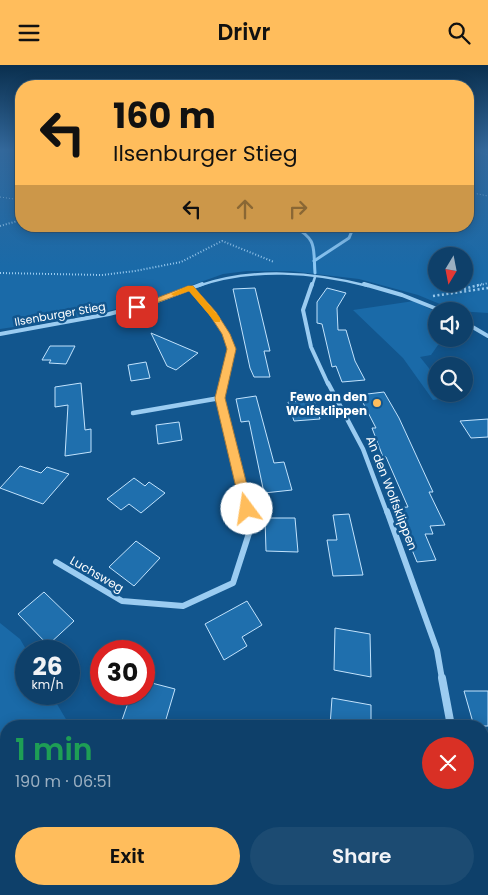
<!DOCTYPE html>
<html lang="en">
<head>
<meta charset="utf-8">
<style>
	:root { --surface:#0e406a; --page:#1c4b72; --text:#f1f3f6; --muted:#9bafc1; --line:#2e597e; --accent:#ffbd5c }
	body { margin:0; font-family:Poppins,sans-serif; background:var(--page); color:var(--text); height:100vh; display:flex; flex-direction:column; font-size:19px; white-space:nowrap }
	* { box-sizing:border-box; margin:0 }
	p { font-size:16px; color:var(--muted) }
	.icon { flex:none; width:28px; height:28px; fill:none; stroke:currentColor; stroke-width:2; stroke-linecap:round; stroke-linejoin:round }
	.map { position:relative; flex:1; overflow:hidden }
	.side { position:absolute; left:0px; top:655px; width:489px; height:175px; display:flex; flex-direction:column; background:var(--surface); border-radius:20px 20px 0 0; box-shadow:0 2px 12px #0003,0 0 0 1px var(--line) }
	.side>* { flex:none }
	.banner { position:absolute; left:15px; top:15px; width:459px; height:152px; border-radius:20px; box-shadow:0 2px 12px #0003,0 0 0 1px var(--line); background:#ffbd5c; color:#111; overflow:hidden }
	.needle { width:32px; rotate:190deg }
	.buttons { position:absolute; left:428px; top:182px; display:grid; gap:10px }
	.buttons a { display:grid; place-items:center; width:45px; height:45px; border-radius:50%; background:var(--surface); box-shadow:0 2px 12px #0003,0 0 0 1px var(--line); font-size:25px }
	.speed { position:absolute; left:15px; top:575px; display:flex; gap:10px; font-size:25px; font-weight:700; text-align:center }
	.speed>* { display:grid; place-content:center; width:65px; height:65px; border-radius:50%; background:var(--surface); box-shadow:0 2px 12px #0003,0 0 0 1px var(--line); line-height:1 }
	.speed small { font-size:12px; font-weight:400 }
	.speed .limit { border:8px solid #d22; background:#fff; color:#111 }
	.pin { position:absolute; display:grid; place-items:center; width:42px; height:42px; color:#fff; margin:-21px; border-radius:10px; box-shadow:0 2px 8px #0006 }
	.me { position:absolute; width:55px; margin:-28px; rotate:346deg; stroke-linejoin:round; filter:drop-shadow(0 0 4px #0008) }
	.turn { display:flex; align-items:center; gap:18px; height:105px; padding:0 15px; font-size:22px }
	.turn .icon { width:65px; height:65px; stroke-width:2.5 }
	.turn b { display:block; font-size:35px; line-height:42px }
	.lanes { display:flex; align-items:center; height:48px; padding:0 15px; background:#0003; justify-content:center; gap:25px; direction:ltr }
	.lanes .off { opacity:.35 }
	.round { display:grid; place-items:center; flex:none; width:52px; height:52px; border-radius:26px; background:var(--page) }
	.head { display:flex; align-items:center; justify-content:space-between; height:85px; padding:0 15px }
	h1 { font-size:30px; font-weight:600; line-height:38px; color:#1e9e55 }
	.action { display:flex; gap:10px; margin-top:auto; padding:10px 15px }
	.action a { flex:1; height:58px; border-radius:30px; background:var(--accent); color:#111; font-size:20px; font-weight:600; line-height:58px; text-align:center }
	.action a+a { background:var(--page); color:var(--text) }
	header { display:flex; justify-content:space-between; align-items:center; height:65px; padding:0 15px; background:var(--accent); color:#111; font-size:22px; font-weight:600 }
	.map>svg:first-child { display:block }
</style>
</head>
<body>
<header><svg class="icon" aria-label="menu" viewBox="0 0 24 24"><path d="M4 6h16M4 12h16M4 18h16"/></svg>Drivr<svg class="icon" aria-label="search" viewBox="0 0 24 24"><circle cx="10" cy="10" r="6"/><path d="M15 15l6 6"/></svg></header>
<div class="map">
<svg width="488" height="830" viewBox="0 0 488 830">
	<rect width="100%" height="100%" fill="#12568e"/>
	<g fill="#1a6aa8" fill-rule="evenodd">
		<path d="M0,85H21V161H468V85H488V248L457,246L418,230L359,214L290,206H247L223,209L159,232L112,245L68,254L0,264ZM436,191H464V219H436Z"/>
		<path d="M414,236L436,247V274H451L438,280L431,290L420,292L436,312V329H450L452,332L433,335L403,293L353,245Z"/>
		<path d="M0,558L20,574L27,586L26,629H51L70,661H6V824H163L167,830H0Z"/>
	</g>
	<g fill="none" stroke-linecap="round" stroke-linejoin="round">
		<g stroke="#8dc9f5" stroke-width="3">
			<path d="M293,161C318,175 313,182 315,208"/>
			<path d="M314,196L349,173L354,161"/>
		</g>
	</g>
	<g fill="#1f6fad" stroke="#c2e3fd">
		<path d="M255,223L270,286H264L270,312H254L250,303L233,224Z"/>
		<path d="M327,223L346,228L337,243L338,265H346L355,296L365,315L342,317L336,301L332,302L322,259L317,258V237Z"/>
		<path d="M151,268L198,288L176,305L167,301Z"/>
		<path d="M50,281H75L66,299L49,298L51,295H42Z"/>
		<path d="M146,297L150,313L131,316L128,300Z"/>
		<path d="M81,318L85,365L91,364V387L65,391L68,340L55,342V322Z"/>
		<path d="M384,327L399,353L433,427H429L445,460L430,461L433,469H425L436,495L417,497L395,443L408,442L386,392H383L372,363H376L359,330Z"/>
		<path d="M256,331L274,398L284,397L292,425L264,428L249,356L241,357L236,334Z"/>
		<path d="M314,335L320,354L294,356L288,337Z"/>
		<path d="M488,354V372L471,373L460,356Z"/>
		<path d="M179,357L182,375L158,379L156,360Z"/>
		<path d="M20,401L41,408L47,402L69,409L43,439L0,423Z"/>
		<path d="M134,413L145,421L149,417L165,428L141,448L129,439L121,445L107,434Z"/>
		<path d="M349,449L363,510L333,511L327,475H337L333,450Z"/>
		<path d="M265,453H295L298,487L266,486Z"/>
		<path d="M136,476L160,493L134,521L109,502Z"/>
		<path d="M44,527L74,556L48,580L18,549Z"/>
		<path d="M247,536L262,560L242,572L247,581L224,595L205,559Z"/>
		<path d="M335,563L370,569L371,612L334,605Z"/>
		<path d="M144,616L175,624L164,661H120L131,629H144Z"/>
		<path d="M464,626H488V661H474Z"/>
		<path d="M332,633L371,640V661H330Z"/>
	</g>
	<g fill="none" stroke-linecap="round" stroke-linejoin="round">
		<g stroke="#9bccf1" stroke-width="1" stroke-dasharray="1 2" stroke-linecap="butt">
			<path d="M472,85L488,90"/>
			<path d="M21,96L16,98L21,103"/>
			<path d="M468,127L488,131"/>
			<path d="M0,132L21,135"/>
		</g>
		<g stroke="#9bccf1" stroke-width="2" stroke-dasharray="1 2" stroke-linecap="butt">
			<path d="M0,161L21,155"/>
			<path d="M0,208L102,210L135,206L181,197L222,176L274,197"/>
			<path d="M477,221L488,218"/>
		</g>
		<g stroke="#9bccf1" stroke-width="2.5" stroke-dasharray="2 2.5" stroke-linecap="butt">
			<path d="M464,224L482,219"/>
			<path d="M433,231L488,223"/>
		</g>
		<g stroke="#9bccf1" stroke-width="2.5">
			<path d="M198,221C252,202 314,207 368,221"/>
			<path d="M312,221L315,212"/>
		</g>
		<g stroke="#9bccf1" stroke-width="4">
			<path d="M312,219L303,245L311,282L328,319"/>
			<path d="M364,219L402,230L442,246"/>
			<path d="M190,223C203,237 231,264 231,285C231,296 225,309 223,319"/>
			<path d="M464,257L488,271"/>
			<path d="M0,269L109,249L155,237L202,219"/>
		</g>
		<g stroke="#9bccf1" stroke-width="4.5">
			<path d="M223,318L220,333L248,448"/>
			<path d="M328,318L363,384L387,448"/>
			<path d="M133,348L220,333"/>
		</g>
		<g stroke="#9bccf1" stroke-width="6">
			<path d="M387,446L437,585L442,614"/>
			<path d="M56,497L122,536L183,541L233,518L251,462L247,446"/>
		</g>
		<g stroke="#9bccf1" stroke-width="8">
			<path d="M442,613L451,661"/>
			<path d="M482,796L488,810"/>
		</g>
	</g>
	<linearGradient id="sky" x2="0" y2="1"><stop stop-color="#0a2f4e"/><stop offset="0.42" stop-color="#33689b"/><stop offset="1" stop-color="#33689b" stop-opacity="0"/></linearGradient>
	<rect width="488" height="202" fill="url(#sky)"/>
	<path fill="#ffbd5c" stroke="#a67b3c" d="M188,221H193L216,247L230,269L236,284L225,333L253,444L251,447H243L241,444L215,333L227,284L222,269L209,249L189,226L140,244L133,242Z"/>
	<path fill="#f59e0b" d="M188,221H193L220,253V257H215L189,226L174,231L171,229Z"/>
	<circle fill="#ffbd5c" stroke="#12568e" stroke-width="2" cx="377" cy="338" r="5"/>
	<g text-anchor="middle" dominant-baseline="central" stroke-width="5" stroke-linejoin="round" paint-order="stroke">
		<g font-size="11" fill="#fff" stroke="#12568e">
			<text transform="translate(60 249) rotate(-10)">Ilsenburger Stieg</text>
		</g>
		<g font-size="12" font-weight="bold" fill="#fff" stroke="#12568e" text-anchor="end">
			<text x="367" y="331">Fewo an den<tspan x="367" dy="14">Wolfsklippen</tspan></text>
		</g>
		<g font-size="12" fill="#fff" stroke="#12568e">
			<text transform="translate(392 428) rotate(69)">An den Wolfsklippen</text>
			<text transform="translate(97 509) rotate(30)">Luchsweg</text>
		</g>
	</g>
</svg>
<div class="buttons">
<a><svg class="needle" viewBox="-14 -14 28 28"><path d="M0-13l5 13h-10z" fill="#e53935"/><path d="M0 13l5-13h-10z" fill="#9bafc1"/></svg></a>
<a><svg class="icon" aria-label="sound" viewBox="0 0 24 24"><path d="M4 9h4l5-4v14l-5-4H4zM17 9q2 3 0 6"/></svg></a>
<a><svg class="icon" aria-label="search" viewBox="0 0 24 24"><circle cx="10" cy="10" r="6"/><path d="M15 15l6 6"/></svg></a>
</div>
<div class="speed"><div>26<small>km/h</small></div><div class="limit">30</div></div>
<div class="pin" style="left:137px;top:242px;background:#d93025"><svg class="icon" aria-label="arrive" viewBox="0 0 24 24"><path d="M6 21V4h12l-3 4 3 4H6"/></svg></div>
<svg class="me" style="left:247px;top:444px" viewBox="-20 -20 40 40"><circle r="19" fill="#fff"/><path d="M0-13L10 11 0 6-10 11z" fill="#ffbd5c"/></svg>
<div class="banner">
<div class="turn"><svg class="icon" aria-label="left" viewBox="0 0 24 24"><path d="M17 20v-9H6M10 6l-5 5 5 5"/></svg><div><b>160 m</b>Ilsenburger Stieg</div></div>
<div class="lanes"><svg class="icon" aria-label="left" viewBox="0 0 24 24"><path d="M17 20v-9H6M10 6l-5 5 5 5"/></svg><svg class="icon off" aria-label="ahead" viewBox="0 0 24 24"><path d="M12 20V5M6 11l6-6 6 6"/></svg><svg class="icon off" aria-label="right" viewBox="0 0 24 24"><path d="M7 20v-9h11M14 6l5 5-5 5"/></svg></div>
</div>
<section class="side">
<div class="head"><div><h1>1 min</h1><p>190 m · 06:51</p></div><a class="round" style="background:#d93025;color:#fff"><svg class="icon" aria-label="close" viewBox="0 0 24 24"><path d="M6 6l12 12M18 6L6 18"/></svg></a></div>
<div class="action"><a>Exit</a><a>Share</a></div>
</section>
</div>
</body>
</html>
